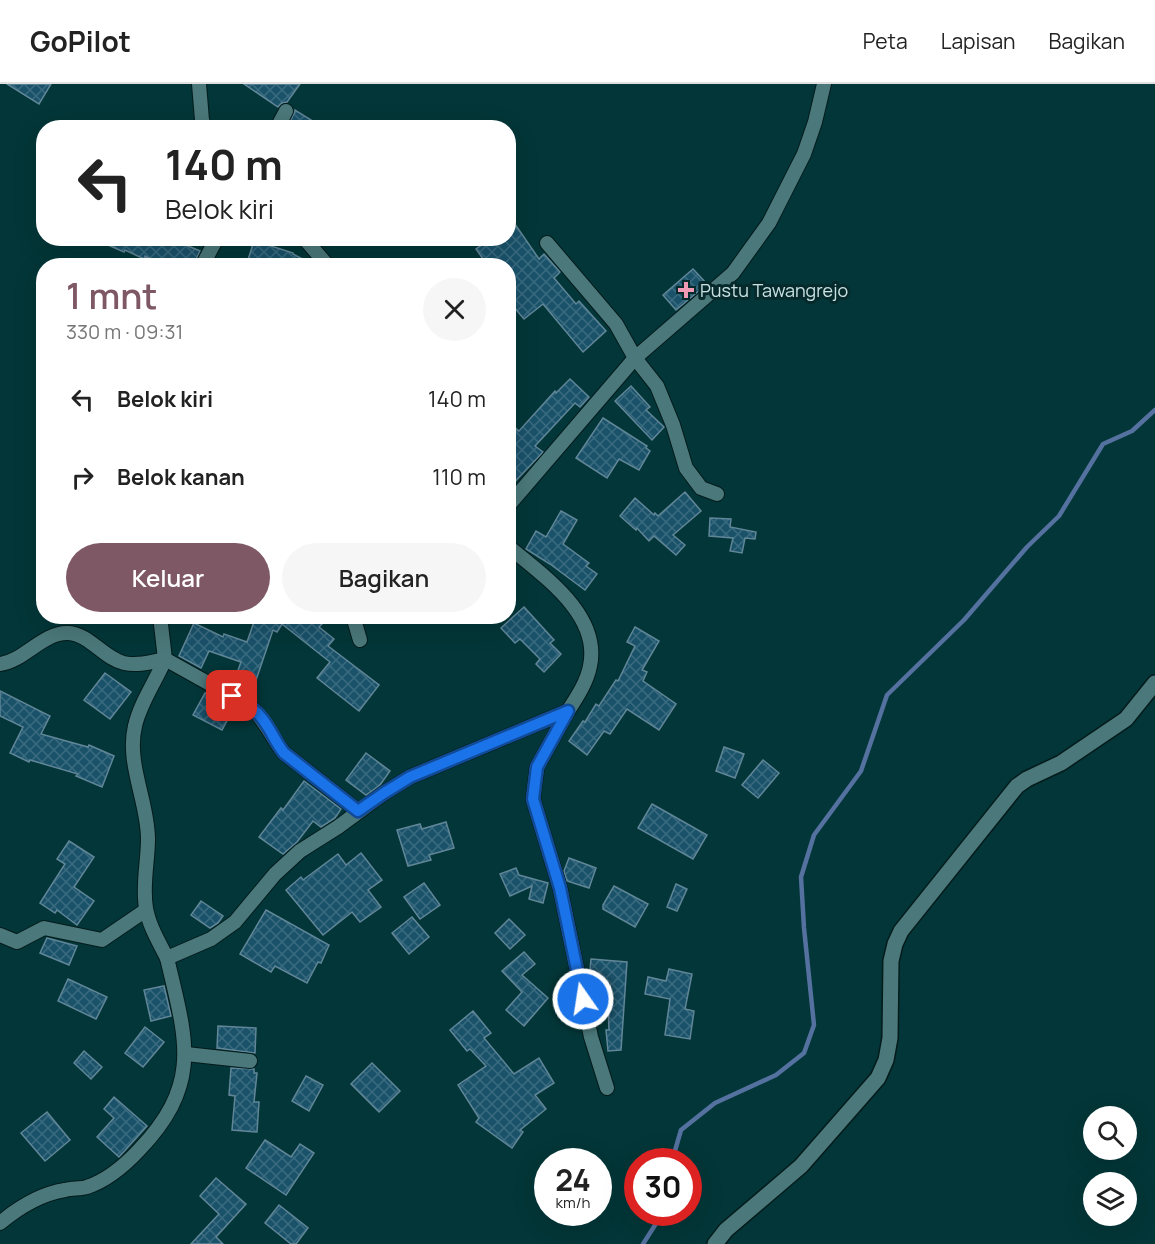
<!DOCTYPE html>
<html lang="id">
<head>
<meta charset="utf-8">
<style>
	:root { --surface:#fff; --page:#f6f6f6; --text:#222; --muted:#767676; --line:#e0e0e0; --accent:#7f5865 }
	body { margin:0; font-family:Manrope,sans-serif; background:var(--page); color:var(--text); height:100vh; display:flex; flex-direction:column; font-size:22px; white-space:nowrap }
	* { box-sizing:border-box; margin:0 }
	p { font-size:20px; color:var(--muted) }
	.icon { flex:none; width:33px; height:33px; fill:none; stroke:currentColor; stroke-width:2; stroke-linecap:round; stroke-linejoin:round }
	.map { position:relative; flex:1; overflow:hidden }
	.drawer { position:absolute; left:36px; top:174px; width:480px; height:366px; display:flex; flex-direction:column; background:var(--surface); border-radius:24px; box-shadow:0 6px 24px #0002 }
	.drawer>* { flex:none }
	.guide { position:absolute; left:36px; top:36px; width:480px; height:126px; border-radius:24px; box-shadow:0 6px 24px #0002; background:#fff; color:var(--text); overflow:hidden }
	.tools { position:absolute; left:1083px; top:1022px; display:grid; gap:12px }
	.tools a { display:grid; place-items:center; width:54px; height:54px; border-radius:50%; background:var(--surface); box-shadow:0 6px 24px #0002; font-size:30px }
	.speed { position:absolute; left:534px; top:1064px; display:flex; gap:12px; font-size:30px; font-weight:700; text-align:center }
	.speed>* { display:grid; place-content:center; width:78px; height:78px; border-radius:50%; background:var(--surface); box-shadow:0 6px 24px #0002; line-height:1 }
	.speed small { font-size:15px; font-weight:400 }
	.speed .limit { border:9px solid #d22; background:#fff; color:#111 }
	.pin { position:absolute; display:grid; place-items:center; width:51px; height:51px; color:#fff; margin:-26px; border-radius:12px; box-shadow:0 3px 9px #0006 }
	.me { position:absolute; width:66px; margin:-33px; rotate:347deg; stroke-linejoin:round; filter:drop-shadow(0 0 4px #0008) }
	.turn { display:flex; align-items:center; gap:21px; height:126px; padding:0 30px; font-size:27px }
	.turn .icon { width:78px; height:78px; stroke-width:2.5 }
	.turn b { display:block; font-size:42px; line-height:51px }
	.round { display:grid; place-items:center; flex:none; width:63px; height:63px; border-radius:32px; background:var(--page) }
	.headline { display:flex; align-items:center; justify-content:space-between; height:102px; padding:0 30px }
	h1 { font-size:36px; font-weight:600; line-height:45px; color:var(--accent) }
	.button { display:flex; gap:12px; margin-top:auto; padding:12px 30px }
	.button a { flex:1; height:69px; border-radius:36px; background:var(--accent); color:#fff; font-size:24px; font-weight:600; line-height:69px; text-align:center }
	.button a+a { background:var(--page); color:var(--text) }
	ul { padding:0; list-style:none }
	li { display:flex; align-items:center; gap:18px; height:78px; padding:0 30px }
	li div { flex:1 }
	li b { display:block; font-size:22px }
	li em { font-style:normal }
	header { display:flex; align-items:center; gap:36px; box-sizing:border-box; height:84px; padding:0 30px; background:var(--surface); border-bottom:2px solid var(--line) }
	header strong { font-size:28px }
	nav { display:flex; gap:33px; margin-inline-start:auto; font-size:21px }
	.map>svg:first-child { display:block }
</style>
</head>
<body>
<header>
<strong>GoPilot</strong>
<nav><a>Peta</a><a>Lapisan</a><a>Bagikan</a></nav>
</header>
<div class="map">
<svg width="1155" height="1160" viewBox="0 0 1155 1160">
	<defs>
		<pattern id="building-cross-hatch" width="8" height="8" patternUnits="userSpaceOnUse" patternTransform="scale(1.5)"><rect width="8" height="8" fill="#1a526a"/><path d="M0 0l8 8M0 8l8-8" fill="none" stroke="#3a6b7f"/></pattern>
	</defs>
	<rect width="100%" height="100%" fill="#033638"/>
	<g fill="none" stroke-linecap="round" stroke-linejoin="round">
		<g stroke="#54719f" stroke-width="4.5">
			<path d="M672,1077L681,1046L715,1019L776,991L804,969L814,941L804,844L801,793L814,751L861,687L887,611L964,536L1027,463L1059,432L1103,360L1132,347L1155,326"/>
			<path d="M643,1160L657,1138L660,1128"/>
		</g>
	</g>
	<g fill="url(#building-cross-hatch)" stroke="#618698" stroke-width="1.5">
		<path d="M7,0H51L39,20Z"/>
		<path d="M244,0H300L287,18L282,19L278,23Z"/>
		<path d="M295,27V26L324,44H287Z"/>
		<path d="M508,130L539,175L544,170L560,188L554,194L576,220L579,217L606,247L583,268L543,220L524,235L508,216V182H488L476,165L492,154H508Z"/>
		<path d="M92,154H169L200,167L193,182H166L145,172L144,175L125,166L124,168Z"/>
		<path d="M255,154L272,159L271,162L293,169V170L316,182H246Z"/>
		<path d="M693,185L707,200L676,226L663,211Z"/>
		<path d="M570,295L589,313L580,323L575,319L535,362L543,368L508,405V338L519,347L555,307L556,309Z"/>
		<path d="M631,302L650,323L646,326L664,343L652,356L615,317Z"/>
		<path d="M603,334L647,362L646,364L650,367L639,386L619,375L607,394L576,374Z"/>
		<path d="M685,408L701,427L673,451L685,461L676,471L654,452L649,457L637,444L636,446L620,432L635,414L654,431L655,429L658,432Z"/>
		<path d="M561,427L577,436L563,460L589,479L586,482L597,490L585,506L550,480L526,465L536,447L546,453Z"/>
		<path d="M710,434L731,435L730,443L756,448L755,455L745,454L742,469L730,467L733,454L709,452Z"/>
		<path d="M524,523L554,556L550,559L561,570L544,588L536,580L540,575L520,555L515,559L501,544Z"/>
		<path d="M256,532H330L319,543L334,555L328,562L379,601L359,627L317,594L330,578L282,540L277,548L273,546L254,602L235,595L241,578L209,567L201,584L179,572L194,539L223,553L224,550L247,558Z"/>
		<path d="M635,543L659,557L642,586L647,588L643,597L676,620L659,646L627,625L610,650L604,647L587,671L569,657L583,637L585,638L596,620L599,622L616,596L618,597L635,562L627,558Z"/>
		<path d="M105,589L131,608L110,635L84,616Z"/>
		<path d="M0,607L50,632L41,650L88,663L89,661L114,672L102,703L76,692L78,690L30,676L29,678L10,669L23,643L0,632Z"/>
		<path d="M205,609L234,624L222,646L193,631Z"/>
		<path d="M724,663L744,670L735,694L716,687Z"/>
		<path d="M366,669L390,687L380,701L366,711L346,696Z"/>
		<path d="M763,676L779,689L758,714L742,701Z"/>
		<path d="M304,697L341,725L335,734L321,743L313,737L297,758L283,770L259,753L281,724L283,726Z"/>
		<path d="M652,720L707,751L693,775L638,744Z"/>
		<path d="M446,738L454,764L429,771L431,776L408,782L397,746L420,740L422,745Z"/>
		<path d="M69,757L94,773L74,803L94,817L77,841L57,826L55,829L40,819L65,780L57,775Z"/>
		<path d="M361,769L382,796L368,806L381,823L360,838L352,828L323,851L286,806L301,793L303,796L338,770L346,781Z"/>
		<path d="M569,774L596,784L589,804L567,797L564,787Z"/>
		<path d="M516,784L519,791L548,799L543,819L529,815L532,802L510,812L500,790Z"/>
		<path d="M424,799L440,821L420,835L404,813Z"/>
		<path d="M676,800L687,805L677,827L667,823Z"/>
		<path d="M614,802L648,820L635,843L603,825V821Z"/>
		<path d="M201,817L223,832L218,839L210,844L191,831Z"/>
		<path d="M266,826L329,861L321,879L318,878L307,899L275,882L271,888L240,870Z"/>
		<path d="M412,833L429,853L409,870L392,849Z"/>
		<path d="M509,835L525,851L510,865L495,849Z"/>
		<path d="M47,854L77,862L69,881L40,869Z"/>
		<path d="M524,868L535,880L522,891L548,914L524,942L506,926L522,908L502,887Z"/>
		<path d="M591,875L627,878L621,966L608,967L606,946H609L607,898L589,897Z"/>
		<path d="M669,885L692,890L685,925L694,927L690,955L665,951L670,915L645,910L648,893L666,897Z"/>
		<path d="M68,895L107,913L96,935L58,917Z"/>
		<path d="M164,902L171,932L151,937L144,906Z"/>
		<path d="M473,927L491,949L484,954L514,990L539,974L554,999L535,1011L546,1025L520,1046L523,1048L512,1064L476,1038L479,1034L458,1001L486,982L470,965L467,967L450,946Z"/>
		<path d="M218,942L256,944L255,969L217,964Z"/>
		<path d="M145,943L164,958L143,983L125,969Z"/>
		<path d="M84,967L102,983L91,995L74,979Z"/>
		<path d="M372,979L400,1007L379,1028L351,1000Z"/>
		<path d="M231,984L254,985V989H257L254,1018H259L257,1048L232,1046L235,1012L229,1011Z"/>
		<path d="M306,992L323,1001L309,1027L292,1017Z"/>
		<path d="M114,1013L147,1042L119,1073L97,1053L114,1034L104,1025Z"/>
		<path d="M47,1028L70,1056L45,1077L21,1049Z"/>
		<path d="M265,1056L291,1073L300,1060L314,1069L286,1111L246,1084Z"/>
		<path d="M216,1094L246,1120L216,1153L223,1160H191L219,1130L200,1112Z"/>
		<path d="M279,1121L308,1144L296,1160H291L265,1139Z"/>
	</g>
	<g fill="none" stroke-linecap="round" stroke-linejoin="round">
		<g stroke="#041b1c" stroke-width="16">
			<g id="street">
				<path d="M199,0L202,36L205,44"/>
				<path d="M277,44L286,27"/>
				<path d="M304,154L328,182"/>
				<path d="M547,159L616,240L635,274L657,302L673,341L686,384L701,404L717,410"/>
				<path d="M202,182L217,154"/>
				<path d="M508,422L635,274L733,189L769,139L804,70L815,38L824,0"/>
				<path d="M160,532L165,575L251,623C265,636 272,654 284,669L358,727"/>
				<path d="M353,532L360,556"/>
				<path d="M165,575C156,597 140,619 135,642C126,679 148,718 148,755C148,778 142,801 146,824C149,842 159,858 167,874"/>
				<path d="M0,580C24,577 42,549 67,549C89,549 103,574 124,579C138,582 152,578 165,575"/>
				<path d="M568,627L537,683L533,715L560,804L591,953L607,1004"/>
				<path d="M0,851L17,858L44,844L102,856L146,826"/>
				<path d="M186,970L250,977"/>
				<path d="M0,1139C19,1123 40,1110 65,1106C72,1104 80,1105 87,1103C108,1096 125,1081 139,1066C203,999 186,955 167,874L211,855L235,838L275,790L300,767L338,743L384,709L410,693L568,627C577,613 587,598 590,582C601,530 542,491 508,462"/>
			</g>
		</g>
		<g stroke="#041b1c" stroke-width="18">
			<path id="secondary" d="M715,1160L726,1146L801,1082L878,994L886,976L890,954L891,877L895,860L901,847L1017,702L1027,695L1061,679L1126,635L1155,599"/>
		</g>
		<use href="#street" stroke="#4b787a" stroke-width="14"/>
		<use href="#secondary" stroke="#4b787a" stroke-width="15"/>
	</g>
	<g fill="none" stroke-linecap="round" stroke-linejoin="round">
		<g stroke="#114b97" stroke-width="15">
			<path id="route" d="M232,612C241,618 253,623 260,632C270,643 275,658 284,669L358,727L384,709L410,693L568,627L537,683L533,715L560,804L583,915"/>
		</g>
		<use href="#route" stroke="#1a73e8" stroke-width="10"/>
	</g>
	<path fill="#f09ab6" stroke="#062a2c" stroke-width="2" d="M683 197h6v6h6v6h-6v6h-6v-6h-6v-6h6z"/>
	<g text-anchor="middle" dominant-baseline="central" stroke-width="6" stroke-linejoin="round" paint-order="stroke">
		<g font-size="18" fill="#cae1e2" stroke="#062a2c" text-anchor="start">
			<text x="700" y="206">Pustu Tawangrejo</text>
		</g>
	</g>
</svg>
<div class="tools">
<a><svg class="icon" aria-label="search" viewBox="0 0 24 24"><circle cx="10" cy="10" r="6"/><path d="M15 15l6 6"/></svg></a>
<a><svg class="icon" aria-label="layers" viewBox="0 0 24 24"><path d="M12 4l9 5-9 5-9-5zM3 14l9 5 9-5"/></svg></a>
</div>
<div class="speed"><div>24<small>km/h</small></div><div class="limit">30</div></div>
<div class="pin" style="left:232px;top:612px;background:#d93025"><svg class="icon" aria-label="arrive" viewBox="0 0 24 24"><path d="M6 21V4h12l-3 4 3 4H6"/></svg></div>
<svg class="me" style="left:583px;top:915px" viewBox="-20 -20 40 40"><circle r="17" fill="#1a73e8" stroke="#fff" stroke-width="3"/><path d="M0-11L8 9 0 5-8 9z" fill="#fff"/></svg>
<div class="guide">
<div class="turn"><svg class="icon" aria-label="left" viewBox="0 0 24 24"><path d="M17 20v-9H6M10 6l-5 5 5 5"/></svg><div><b>140 m</b>Belok kiri</div></div>
</div>
<section class="drawer">
<div class="headline"><div><h1>1 mnt</h1><p>330 m · 09:31</p></div><a class="round"><svg class="icon" aria-label="close" viewBox="0 0 24 24"><path d="M6 6l12 12M18 6L6 18"/></svg></a></div>
<ul>
<li><svg class="icon" aria-label="left" viewBox="0 0 24 24"><path d="M17 20v-9H6M10 6l-5 5 5 5"/></svg><div><b>Belok kiri</b></div><em>140 m</em></li>
<li><svg class="icon" aria-label="right" viewBox="0 0 24 24"><path d="M7 20v-9h11M14 6l5 5-5 5"/></svg><div><b>Belok kanan</b></div><em>110 m</em></li>
</ul>
<div class="button"><a>Keluar</a><a>Bagikan</a></div>
</section>
</div>
</body>
</html>
